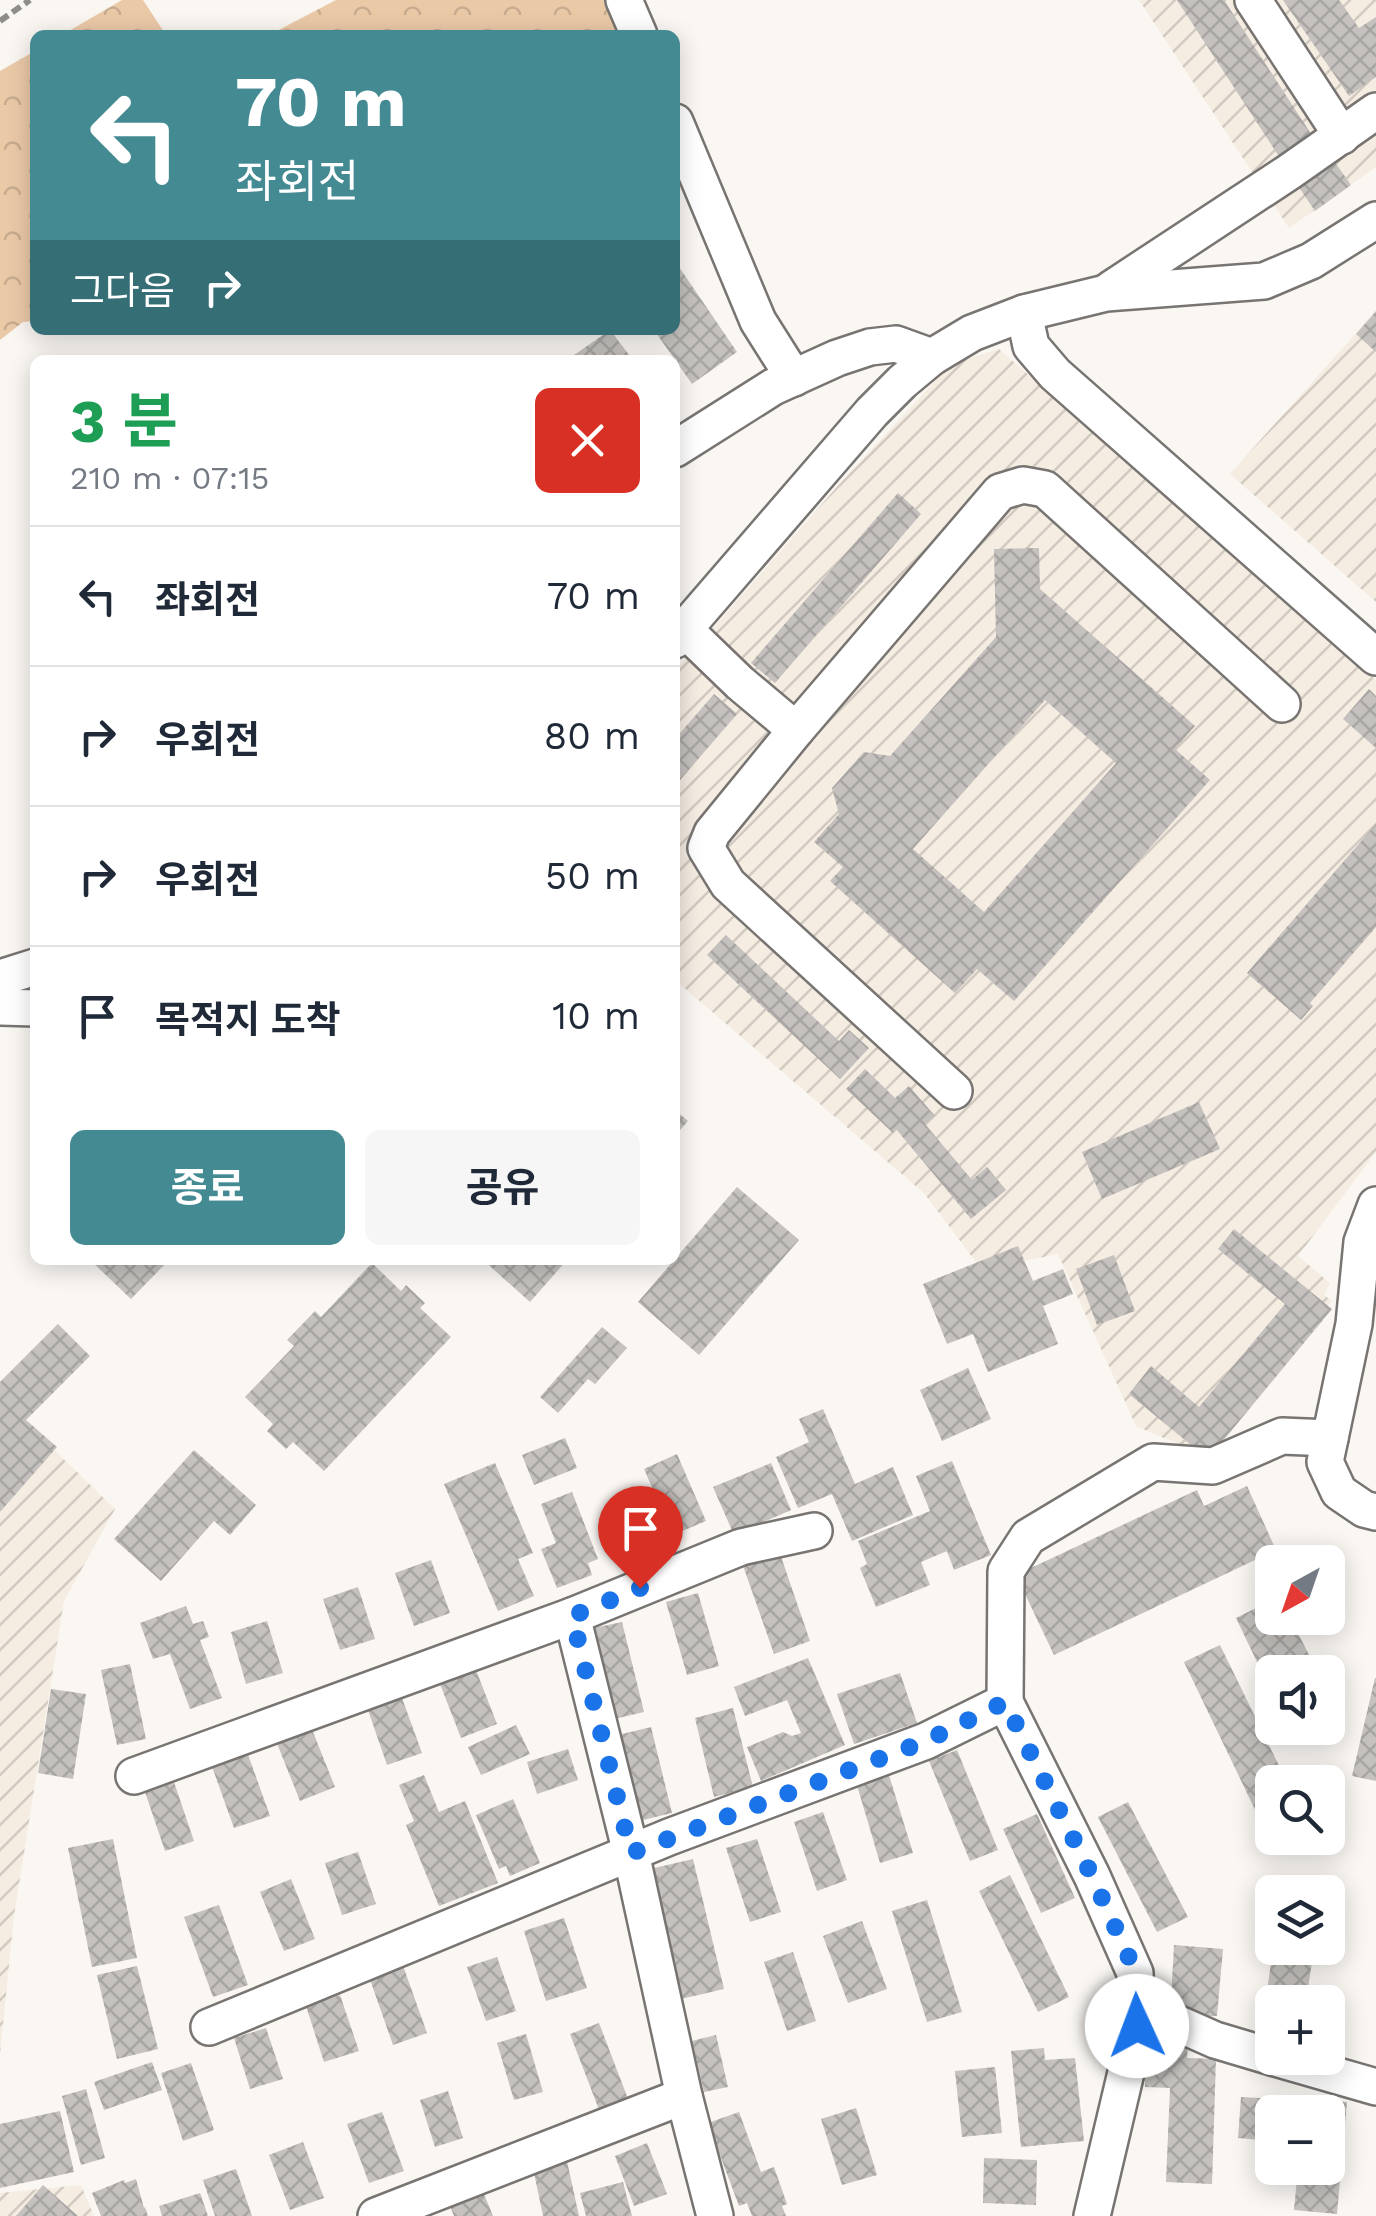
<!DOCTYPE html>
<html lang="ko">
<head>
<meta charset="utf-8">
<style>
	:root { --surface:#fff; --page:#f6f6f7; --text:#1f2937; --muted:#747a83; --line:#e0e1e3; --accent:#448a93 }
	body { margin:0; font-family:"Work Sans","Noto Sans KR",sans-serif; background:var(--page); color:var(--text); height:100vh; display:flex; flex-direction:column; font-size:38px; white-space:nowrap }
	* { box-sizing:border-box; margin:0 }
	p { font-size:32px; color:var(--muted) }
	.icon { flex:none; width:55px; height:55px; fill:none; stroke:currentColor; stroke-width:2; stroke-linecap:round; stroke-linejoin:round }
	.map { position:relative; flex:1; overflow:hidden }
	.side { position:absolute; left:30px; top:355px; width:650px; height:910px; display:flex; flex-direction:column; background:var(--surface); border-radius:15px; box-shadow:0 5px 25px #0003 }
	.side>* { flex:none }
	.hud { position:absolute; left:30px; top:30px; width:650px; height:305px; border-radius:15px; box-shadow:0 5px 25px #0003; background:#448a93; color:#fff; overflow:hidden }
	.needle { width:65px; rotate:220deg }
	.controls { position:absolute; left:1255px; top:1545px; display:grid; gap:20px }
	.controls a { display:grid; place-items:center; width:90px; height:90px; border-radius:15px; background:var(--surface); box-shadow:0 5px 25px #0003; font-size:50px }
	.pin { position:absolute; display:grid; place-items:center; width:85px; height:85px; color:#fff; margin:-102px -42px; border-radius:50% 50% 50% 0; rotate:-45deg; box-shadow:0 0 10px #0007 }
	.pin .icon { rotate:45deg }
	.me { position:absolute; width:110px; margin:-55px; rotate:358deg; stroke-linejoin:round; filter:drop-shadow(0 0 8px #0008) }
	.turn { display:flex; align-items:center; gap:35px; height:210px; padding:0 40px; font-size:45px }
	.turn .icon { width:130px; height:130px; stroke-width:2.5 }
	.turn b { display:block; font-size:70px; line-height:85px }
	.then { display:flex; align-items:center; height:95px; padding:0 40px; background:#0003; gap:20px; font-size:38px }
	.round { display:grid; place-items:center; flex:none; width:105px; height:105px; border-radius:15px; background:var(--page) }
	.overview { display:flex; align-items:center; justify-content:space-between; height:170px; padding:0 40px }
	h1 { font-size:60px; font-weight:700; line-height:75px; color:#1e9e55 }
	.primary-button { display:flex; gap:20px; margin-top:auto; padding:20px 40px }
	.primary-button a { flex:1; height:115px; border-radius:15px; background:var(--accent); color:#fff; font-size:40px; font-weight:700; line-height:115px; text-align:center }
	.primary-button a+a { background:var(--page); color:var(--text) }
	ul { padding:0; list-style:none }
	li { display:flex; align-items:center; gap:30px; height:140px; padding:0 40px; border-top:2px solid var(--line) }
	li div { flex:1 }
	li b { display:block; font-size:38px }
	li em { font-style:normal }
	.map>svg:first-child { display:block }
</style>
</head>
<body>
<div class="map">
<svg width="1376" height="2216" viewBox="0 0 1376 2216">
	<defs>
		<pattern id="industrial-furrows" width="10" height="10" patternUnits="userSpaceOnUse" patternTransform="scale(2.5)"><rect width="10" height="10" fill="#f5ece2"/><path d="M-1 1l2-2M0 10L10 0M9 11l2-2" fill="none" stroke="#d2cac1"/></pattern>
		<pattern id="forest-crowns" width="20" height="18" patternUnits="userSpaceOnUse" patternTransform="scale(2.5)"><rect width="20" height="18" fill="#eac9a7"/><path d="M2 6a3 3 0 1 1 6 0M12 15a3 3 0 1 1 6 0" fill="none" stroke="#c8ac8f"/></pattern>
		<pattern id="building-cross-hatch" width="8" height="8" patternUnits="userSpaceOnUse" patternTransform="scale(2.5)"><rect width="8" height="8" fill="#c4c1be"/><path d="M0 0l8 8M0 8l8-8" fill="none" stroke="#a8a5a3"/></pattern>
	</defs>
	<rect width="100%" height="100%" fill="#faf7f3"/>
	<g fill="url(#industrial-furrows)">
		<path d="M1139,0H1376V167L1289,228Z"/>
		<path d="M1376,311V602L1230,474Z"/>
		<path d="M999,349L1376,680V1152L1298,1256L1330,1283L1324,1295L1332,1301L1204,1455L1136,1426L1058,1254L982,1270L924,1193L675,980V671L843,480L951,364Z"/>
		<path d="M0,1397L115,1509L64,1601L14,1916L0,2055Z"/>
		<path d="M81,2185L94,2216H0V2193Z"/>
	</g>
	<g fill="url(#forest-crowns)">
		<path d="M122,0H143L166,35H62Z"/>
		<path d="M336,0H610L617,35H269Z"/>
		<path d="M35,51V321L23,322L0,340V71Z"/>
	</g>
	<g fill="url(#building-cross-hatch)" fill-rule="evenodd">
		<path d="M1177,0H1224L1313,137L1280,158Z"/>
		<path d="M1283,0H1339L1359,28L1376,17V77L1349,96Z"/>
		<path d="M1334,161L1351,185L1315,211L1298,186Z"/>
		<path d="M677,264L737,352L692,384L654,330H675V266Z"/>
		<path d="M1376,311V352L1356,334Z"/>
		<path d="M610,330L633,360H567Z"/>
		<path d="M898,493L921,514L775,683L751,663Z"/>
		<path d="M1039,548L1040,589L1195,726L1175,749L1210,780L1014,1001L977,969L955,993L830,881L843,867L814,842L839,814L832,788L864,752L890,756L996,637L994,549ZM1045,700L1116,763L984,912L913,849Z"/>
		<path d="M1369,689L1376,696V748L1343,719Z"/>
		<path d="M714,694L737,714L675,786V739Z"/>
		<path d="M1376,824V927L1310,1003L1313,1006L1301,1020L1247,973Z"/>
		<path d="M726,935L839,1041L849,1030L869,1048L840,1079L707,955Z"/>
		<path d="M865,1069L895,1098L909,1086L935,1116L925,1124L972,1180L987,1167L1006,1190L971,1219L896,1129L893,1133L846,1089Z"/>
		<path d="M1199,1102L1220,1149L1102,1199L1082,1152Z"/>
		<path d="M675,1110L688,1121L675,1136Z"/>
		<path d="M737,1187L799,1240L699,1355L638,1302Z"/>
		<path d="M1234,1229L1332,1309L1208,1459L1129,1394L1151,1366L1199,1407L1285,1304L1218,1249Z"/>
		<path d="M1018,1246L1033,1281L1063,1269L1073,1294L1043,1306L1058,1344L988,1372L973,1334L947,1344L923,1284Z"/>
		<path d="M1114,1255L1135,1311L1097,1325L1076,1269Z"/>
		<path d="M90,1260H169L131,1299Z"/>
		<path d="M483,1260H567L530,1302Z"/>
		<path d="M372,1263L401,1291L406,1285L425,1303L420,1308L451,1337L324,1471L293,1442L286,1449L267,1431L273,1424L245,1397L294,1346L287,1340L315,1311L321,1317Z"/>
		<path d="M58,1324L90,1356L26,1420L57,1447L0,1512V1382Z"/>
		<path d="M602,1327L627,1348L595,1384L588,1379L558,1413L540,1397Z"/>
		<path d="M968,1368L991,1419L942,1441L920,1390Z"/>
		<path d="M823,1409L855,1484L893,1467L913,1515L852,1541L832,1494L798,1508L776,1457L809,1442L799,1419Z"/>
		<path d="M565,1438L577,1468L534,1485L522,1455Z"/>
		<path d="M194,1450L256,1505L230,1535L214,1521L161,1581L114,1539Z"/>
		<path d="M677,1454L706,1521L673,1535L644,1469Z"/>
		<path d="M952,1461L991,1555L954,1570L947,1551L921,1562L930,1585L876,1607L860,1568L867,1564L858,1541L930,1511L916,1476Z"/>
		<path d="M495,1463L533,1553L518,1559L534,1596L498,1611L444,1484Z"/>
		<path d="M771,1463L791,1510L734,1535L713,1487Z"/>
		<path d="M1247,1486L1276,1550L1054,1655L1016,1575L1197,1490L1204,1506Z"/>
		<path d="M572,1492L598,1559L588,1563L592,1575L557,1588L541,1549L556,1543L541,1504Z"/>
		<path d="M778,1548L810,1641L774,1654L741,1560Z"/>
		<path d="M431,1560L450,1613L414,1626L395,1573Z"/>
		<path d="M358,1587L375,1639L340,1650L323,1599Z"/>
		<path d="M698,1593L719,1666L687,1675L666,1602Z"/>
		<path d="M1272,1600V1618H1290L1318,1672H1272V1693L1236,1618Z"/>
		<path d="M186,1606L193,1624L203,1621L209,1637L200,1640L222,1698L190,1709L170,1654L153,1659L140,1623Z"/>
		<path d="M267,1621L283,1673L246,1684L231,1632Z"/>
		<path d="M622,1622L644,1712L610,1720L589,1629Z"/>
		<path d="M1220,1645L1287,1782H1272V1838H1286L1272,1845L1184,1662Z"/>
		<path d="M808,1658L845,1745L761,1781L747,1747L783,1732L792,1736L801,1733L787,1700L745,1716L734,1687Z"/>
		<path d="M130,1664L146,1739L117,1745L101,1670Z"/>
		<path d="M476,1670L497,1724L461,1738L440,1684Z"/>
		<path d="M900,1673L917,1723L854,1744L837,1694Z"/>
		<path d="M1375,1678H1376V1781L1352,1776Z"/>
		<path d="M51,1689L86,1694L73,1779L38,1773Z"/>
		<path d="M1328,1692L1342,1720L1328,1727Z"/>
		<path d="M402,1698L422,1753L387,1765L368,1710Z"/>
		<path d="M733,1708L753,1787L714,1797L695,1718Z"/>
		<path d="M516,1725L530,1754L481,1775L468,1747Z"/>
		<path d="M311,1727L335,1787L300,1801L276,1741Z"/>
		<path d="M651,1727L672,1813L639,1821L618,1735Z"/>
		<path d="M1290,1728H1327L1297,1743Z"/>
		<path d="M246,1749L270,1816L234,1828L210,1761Z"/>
		<path d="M568,1749L578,1780L537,1794L527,1762Z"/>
		<path d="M957,1750L998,1850L970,1861L929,1761Z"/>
		<path d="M888,1772L913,1853L880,1863L856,1782Z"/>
		<path d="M424,1775L439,1812L465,1801L498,1883L439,1906L406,1825L414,1821L399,1785Z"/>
		<path d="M174,1782L194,1841L165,1851L145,1792Z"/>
		<path d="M513,1799L540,1863L510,1876L506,1866L499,1869L476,1815Z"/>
		<path d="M1128,1802L1188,1917L1157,1932L1098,1817Z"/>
		<path d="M823,1812L847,1880L817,1891L794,1822Z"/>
		<path d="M1037,1814L1075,1898L1041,1913L1003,1829Z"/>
		<path d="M113,1839L137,1958L92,1967L68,1848Z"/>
		<path d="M757,1839L781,1912L750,1922L726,1848Z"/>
		<path d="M358,1852L376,1904L342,1915L325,1863Z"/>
		<path d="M693,1859L724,1989L681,1999L650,1869Z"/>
		<path d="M1010,1875L1069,1997L1038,2012L979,1891Z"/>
		<path d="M291,1879L315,1939L284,1951L260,1892Z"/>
		<path d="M927,1900L962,2012L927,2022L892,1911Z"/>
		<path d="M219,1905L248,1985L213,1997L184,1917Z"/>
		<path d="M564,1918L587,1988L546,2001L524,1931Z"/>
		<path d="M862,1921L887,1989L848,2003L823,1936Z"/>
		<path d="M1174,1945L1223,1949L1217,2016L1192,2017L1171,1999Z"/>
		<path d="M1273,1948H1314L1306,2002H1272V2044L1260,2042Z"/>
		<path d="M793,1952L816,2021L787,2031L764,1962Z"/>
		<path d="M497,1957L516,2011L486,2021L467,1967Z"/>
		<path d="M401,1960L427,2033L393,2045L367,1971Z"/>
		<path d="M137,1966L158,2049L117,2059L97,1975Z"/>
		<path d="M340,1995L359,2051L324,2062L306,2006Z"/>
		<path d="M599,2023L630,2104L601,2115L570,2034Z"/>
		<path d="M266,2028L283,2079L250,2089L234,2038Z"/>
		<path d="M526,2034L543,2092L514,2100L497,2043Z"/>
		<path d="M716,2035L728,2087L704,2092L692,2041Z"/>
		<path d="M1146,2039L1188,2041L1187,2058L1216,2059L1212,2184L1166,2182L1170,2088L1145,2087Z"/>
		<path d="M1044,2048L1045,2060L1075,2058L1084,2141L1021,2147L1011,2051Z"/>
		<path d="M152,2062L162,2090L104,2110L94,2082Z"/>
		<path d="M191,2063L214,2130L183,2141L161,2073Z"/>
		<path d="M995,2067L1002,2133L962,2137L955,2071Z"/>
		<path d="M86,2089L105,2158L81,2165L62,2096Z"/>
		<path d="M448,2091L463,2138L435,2147L420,2100Z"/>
		<path d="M1241,2097L1275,2099L1272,2141L1238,2138Z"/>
		<path d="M1304,2098L1347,2102L1337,2214L1294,2210L1298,2168H1328V2112H1303Z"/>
		<path d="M856,2108L877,2175L842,2185L821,2119Z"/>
		<path d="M60,2111L74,2172L0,2188V2124Z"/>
		<path d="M382,2112L404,2171L369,2183L347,2124Z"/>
		<path d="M739,2112L761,2172L774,2167L787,2204L782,2206L786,2216H752L747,2203L739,2206L708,2123Z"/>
		<path d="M303,2142L324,2198L290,2210L269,2155Z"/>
		<path d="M647,2143L667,2194L634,2206L615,2156Z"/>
		<path d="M984,2158L1037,2160L1036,2205L983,2203Z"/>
		<path d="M567,2161L579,2216H543L533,2168Z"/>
		<path d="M236,2169L252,2216H215L203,2180Z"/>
		<path d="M136,2179L144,2208L145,2207L148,2216H101L92,2193L124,2180L125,2183Z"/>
		<path d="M623,2182L632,2216H586L580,2193Z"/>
		<path d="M43,2185L78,2216H16Z"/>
		<path d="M200,2193L208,2216H162L159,2206Z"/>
		<path d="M484,2194L493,2216H454L450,2206Z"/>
	</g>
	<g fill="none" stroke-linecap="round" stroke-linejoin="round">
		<g stroke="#777471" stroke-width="40">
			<g id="minor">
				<path d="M624,0L639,35"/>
				<path d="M1253,0L1342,136"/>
				<path d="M675,122L758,321L794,378"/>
				<path d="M1111,289L1289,172L1376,111"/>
				<path d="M1024,313L1031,346L1055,374L1376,657"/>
				<path d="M675,449L773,387L837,358L870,347L896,344L932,357"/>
				<path d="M684,629L740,683L796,730"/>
				<path d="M675,640L872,412L902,382L932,357L972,333L1024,313L1106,293L1264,281L1311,261L1376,220"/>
				<path d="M0,978L35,967"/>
				<path d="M0,1007L35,1008"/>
				<path d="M954,1091L728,884L706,848L712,833L796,730L1000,492L1023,485L1045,489L1282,704"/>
				<path d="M1376,1205L1362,1242L1354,1324L1325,1462L1339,1492L1364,1509L1376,1512"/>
				<path d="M572,1616L741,1547L814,1531"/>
				<path d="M1005,1702L1092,1876L1135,1973L1137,2026L1092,2216"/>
				<path d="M134,1776L572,1616L631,1853L684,2096L715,2216"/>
				<path d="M1136,2005L1215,2040L1272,2057"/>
				<path d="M209,2027L669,1837L926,1741L1005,1702L1006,1571L1028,1537L1153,1462L1213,1466L1282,1436L1330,1438"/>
				<path d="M1275,2058L1376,2087"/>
				<path d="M376,2216L684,2096"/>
			</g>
		</g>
		<path stroke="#8f8d8a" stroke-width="6" stroke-dasharray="10 5" stroke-linecap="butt" d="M0,21L30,0"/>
		<use href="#minor" stroke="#fff" stroke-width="35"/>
	</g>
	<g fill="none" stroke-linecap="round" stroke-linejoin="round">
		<path stroke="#1a73e8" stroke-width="18" stroke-dasharray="0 32.4" d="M640,1588L572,1616L631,1853L926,1741L1005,1702L1092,1876L1136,1973L1137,2026"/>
	</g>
</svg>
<div class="controls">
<a><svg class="needle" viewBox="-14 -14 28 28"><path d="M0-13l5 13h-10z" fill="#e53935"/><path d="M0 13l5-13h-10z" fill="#747a83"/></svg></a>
<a><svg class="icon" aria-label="sound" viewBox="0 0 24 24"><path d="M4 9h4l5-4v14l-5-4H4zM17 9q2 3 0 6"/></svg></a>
<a><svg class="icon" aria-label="search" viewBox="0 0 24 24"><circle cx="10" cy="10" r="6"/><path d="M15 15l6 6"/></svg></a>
<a><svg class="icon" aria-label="layers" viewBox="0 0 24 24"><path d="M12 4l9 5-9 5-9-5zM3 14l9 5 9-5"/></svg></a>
<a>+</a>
<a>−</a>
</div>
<div class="pin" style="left:640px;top:1588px;background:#d93025"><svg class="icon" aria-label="arrive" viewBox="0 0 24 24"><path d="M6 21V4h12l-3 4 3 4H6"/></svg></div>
<svg class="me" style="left:1137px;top:2026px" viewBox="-20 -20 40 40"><circle r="19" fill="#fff"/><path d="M0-13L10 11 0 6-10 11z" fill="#1a73e8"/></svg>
<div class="hud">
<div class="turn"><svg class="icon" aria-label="left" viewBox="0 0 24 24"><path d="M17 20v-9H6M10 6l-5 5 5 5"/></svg><div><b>70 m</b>좌회전</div></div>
<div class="then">그다음<svg class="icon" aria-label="right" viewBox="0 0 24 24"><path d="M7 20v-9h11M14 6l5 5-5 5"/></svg></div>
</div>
<section class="side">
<div class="overview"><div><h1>3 분</h1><p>210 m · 07:15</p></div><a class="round" style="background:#d93025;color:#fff"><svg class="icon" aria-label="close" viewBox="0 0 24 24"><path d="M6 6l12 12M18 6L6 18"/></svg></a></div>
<ul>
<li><svg class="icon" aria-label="left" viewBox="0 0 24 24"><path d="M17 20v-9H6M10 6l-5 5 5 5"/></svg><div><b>좌회전</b></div><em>70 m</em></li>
<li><svg class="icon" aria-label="right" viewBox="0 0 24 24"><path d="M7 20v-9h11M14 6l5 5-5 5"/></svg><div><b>우회전</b></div><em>80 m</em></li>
<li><svg class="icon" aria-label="right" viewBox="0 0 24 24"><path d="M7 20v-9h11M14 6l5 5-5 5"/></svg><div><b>우회전</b></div><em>50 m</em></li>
<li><svg class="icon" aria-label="arrive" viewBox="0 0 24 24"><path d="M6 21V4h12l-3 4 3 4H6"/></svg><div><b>목적지 도착</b></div><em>10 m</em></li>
</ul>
<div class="primary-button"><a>종료</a><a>공유</a></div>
</section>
</div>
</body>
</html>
